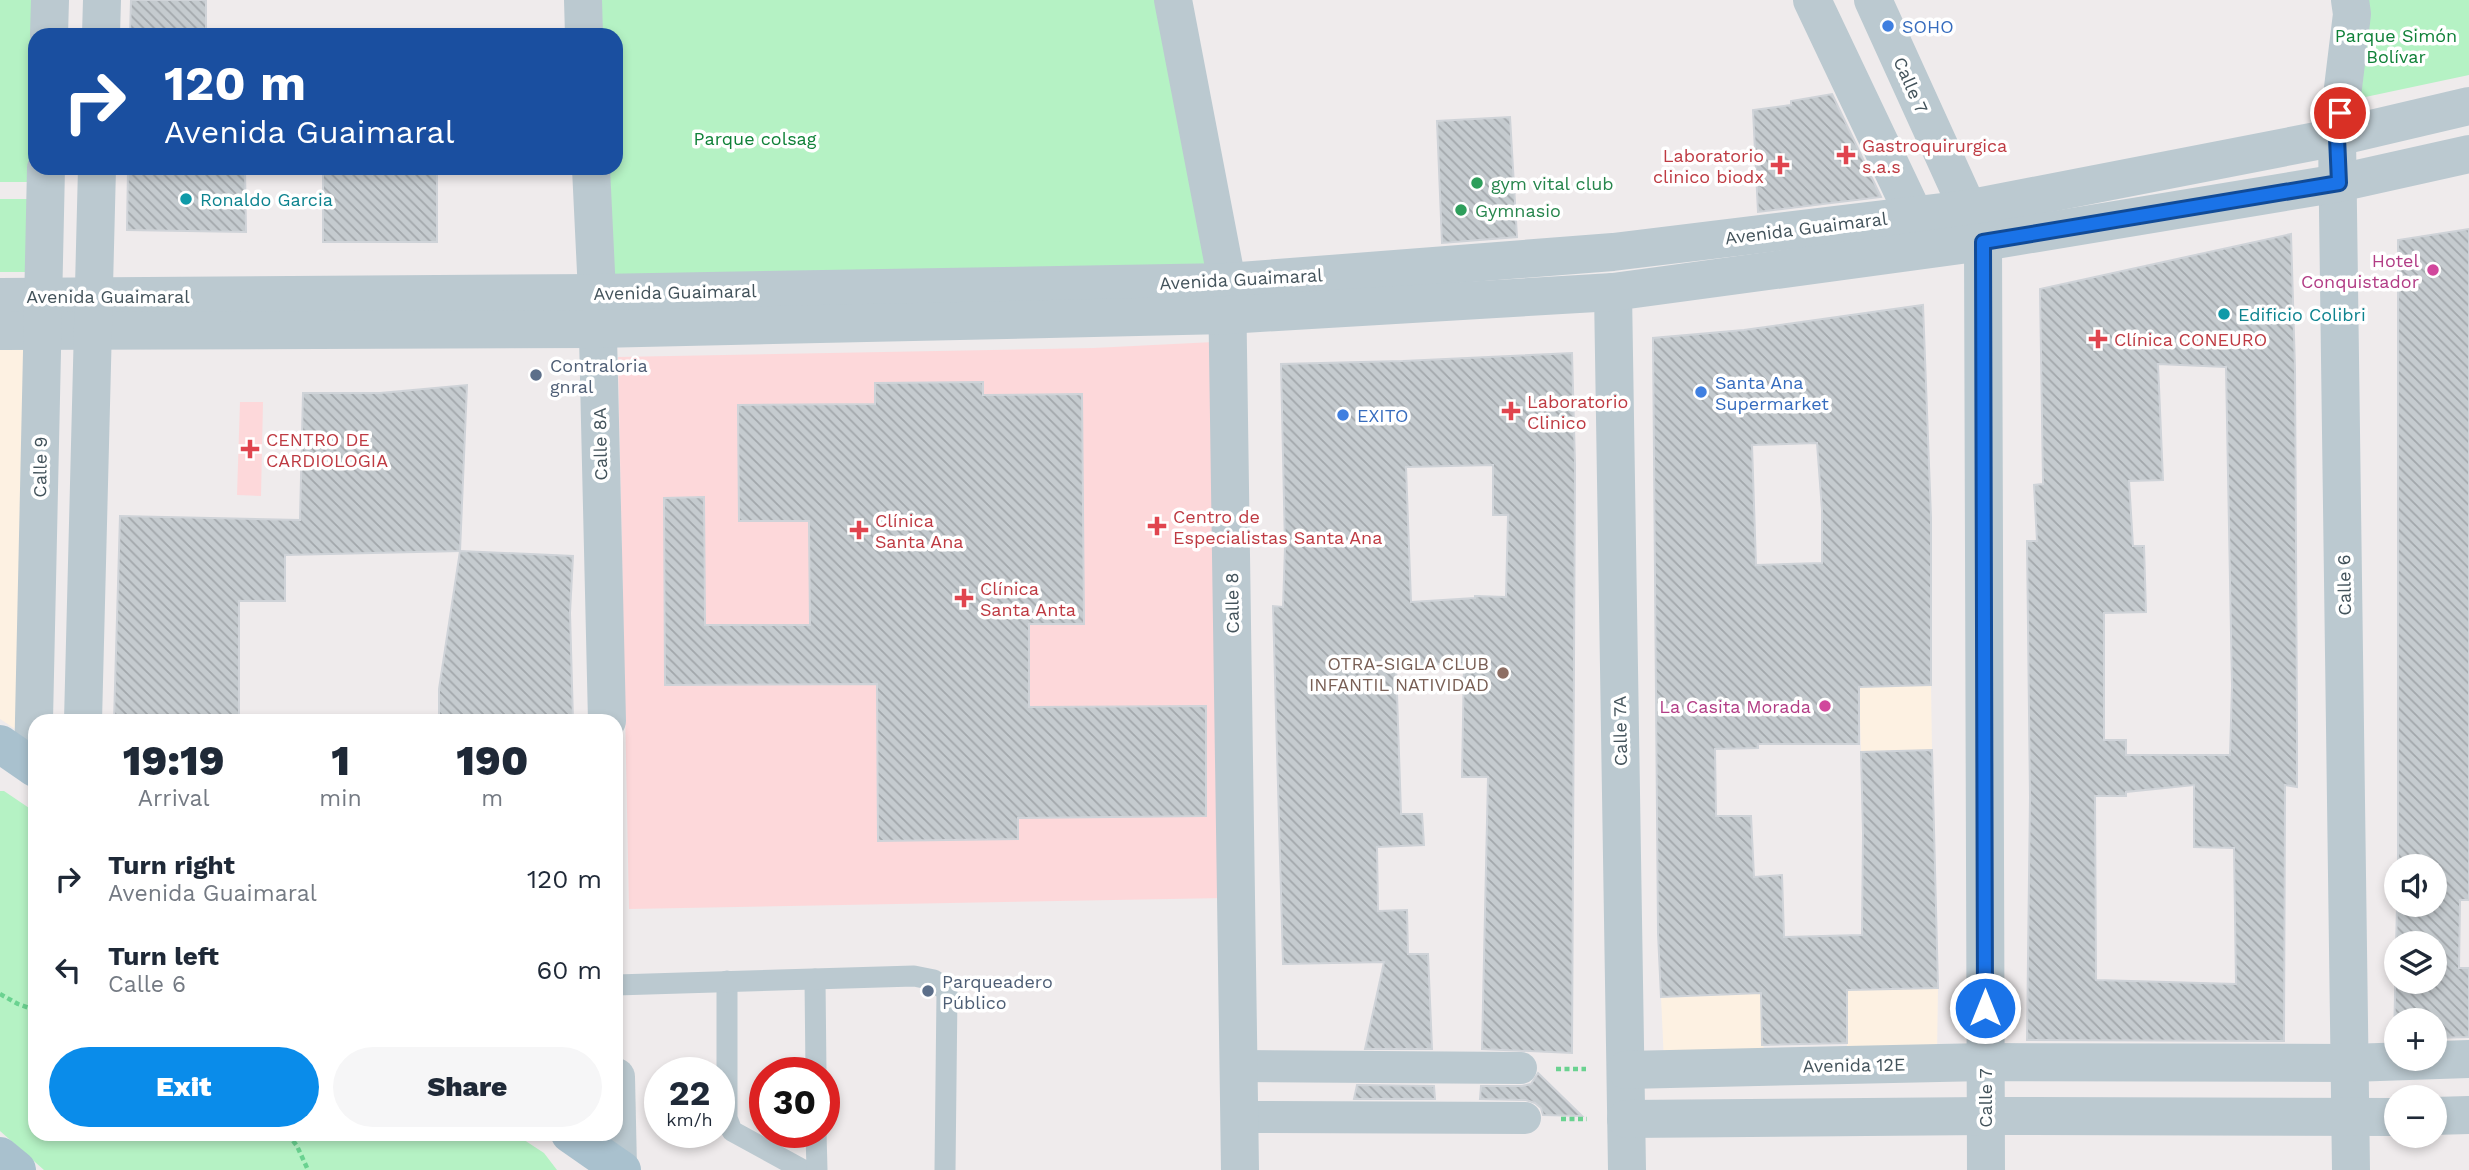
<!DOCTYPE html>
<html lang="en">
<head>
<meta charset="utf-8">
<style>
	:root { --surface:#fff; --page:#f6f6f7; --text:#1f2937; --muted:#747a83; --accent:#0a8cea }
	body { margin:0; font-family:"Work Sans",sans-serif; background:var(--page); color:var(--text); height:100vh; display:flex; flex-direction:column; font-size:26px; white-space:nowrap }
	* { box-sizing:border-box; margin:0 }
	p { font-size:23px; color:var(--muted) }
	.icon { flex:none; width:38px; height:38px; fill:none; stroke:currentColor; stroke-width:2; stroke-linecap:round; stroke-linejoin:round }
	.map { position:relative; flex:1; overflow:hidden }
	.panel { position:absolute; left:28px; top:714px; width:595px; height:427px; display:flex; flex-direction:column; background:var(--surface); border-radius:21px; box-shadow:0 4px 10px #0003 }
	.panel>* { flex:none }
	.guide { position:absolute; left:28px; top:28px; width:595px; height:147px; border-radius:21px; box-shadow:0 4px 10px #0003; background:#1a4fa0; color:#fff; overflow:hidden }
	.buttons { position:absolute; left:2384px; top:854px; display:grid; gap:14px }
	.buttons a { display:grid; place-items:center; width:63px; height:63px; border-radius:50%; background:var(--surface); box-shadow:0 4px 10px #0003; font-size:35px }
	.speed { position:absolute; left:644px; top:1057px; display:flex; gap:14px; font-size:35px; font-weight:700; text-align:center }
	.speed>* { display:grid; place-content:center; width:91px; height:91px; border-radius:50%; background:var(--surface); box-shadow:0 4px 10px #0003; line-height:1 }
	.speed small { font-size:18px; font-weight:400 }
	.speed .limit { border:10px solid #d22; background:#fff; color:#111 }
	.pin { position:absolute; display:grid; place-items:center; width:60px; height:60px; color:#fff; margin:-30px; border:4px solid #fff; border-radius:50%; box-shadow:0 2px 7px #0007 }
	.me { position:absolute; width:77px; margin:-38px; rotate:0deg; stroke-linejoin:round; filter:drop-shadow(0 0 5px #0008) }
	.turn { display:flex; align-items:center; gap:24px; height:147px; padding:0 21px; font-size:32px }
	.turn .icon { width:91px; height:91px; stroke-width:2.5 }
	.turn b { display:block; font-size:49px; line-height:60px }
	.eta { display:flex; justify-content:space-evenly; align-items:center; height:119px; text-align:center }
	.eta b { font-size:42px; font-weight:800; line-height:49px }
	.action { display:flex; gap:14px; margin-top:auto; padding:14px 21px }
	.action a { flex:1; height:80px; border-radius:42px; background:var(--accent); color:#fff; font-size:28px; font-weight:800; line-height:80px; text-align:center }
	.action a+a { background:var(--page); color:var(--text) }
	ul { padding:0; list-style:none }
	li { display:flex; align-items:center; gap:21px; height:91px; padding:0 21px }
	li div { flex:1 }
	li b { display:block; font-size:26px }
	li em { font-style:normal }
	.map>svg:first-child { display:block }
</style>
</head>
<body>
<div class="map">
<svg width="2469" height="1170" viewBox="0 0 2469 1170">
	<defs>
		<pattern id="building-back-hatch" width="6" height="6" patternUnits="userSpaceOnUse" patternTransform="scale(1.75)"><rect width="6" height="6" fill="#c5cbcf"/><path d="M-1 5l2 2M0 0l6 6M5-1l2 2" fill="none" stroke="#a2a7ab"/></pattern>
	</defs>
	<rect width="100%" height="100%" fill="#efebec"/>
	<g fill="#fdf1e2">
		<path d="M0,339H36L21,733L0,719Z"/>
		<path d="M1931,685L1932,750L1861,752L1859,687Z"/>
		<path d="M1938,988L1937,1055L1847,1059V990Z"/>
		<path d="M1761,993L1764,1058L1664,1062L1661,997Z"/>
	</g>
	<g fill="#fdd8da">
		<path d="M1214,342L1225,898L629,909L618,357L1093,348Z"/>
		<path d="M240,402H263L261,496L237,495Z"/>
	</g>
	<g fill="#b5f2c4">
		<path d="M0,0H47L35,35V168L45,182H0Z"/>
		<path d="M594,0H1155L1206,267L605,279L601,168H616V35H595Z"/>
		<path d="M2348,0H2469V75L2356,99Z"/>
		<rect x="0" y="199" width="42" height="73"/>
		<path d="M0,791H4L35,812V1134H515L544,1153L557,1170H44L0,1131Z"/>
	</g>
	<g fill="url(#building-back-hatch)" stroke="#cfd3d8" stroke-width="2" fill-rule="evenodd">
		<path d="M131,0H206V35H130Z"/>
		<path d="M1832,94L1881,197L1758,212L1753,110L1791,105V101Z"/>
		<path d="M1510,117L1517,237L1442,243L1437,121Z"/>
		<path d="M128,168H245L246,232L127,230Z"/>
		<rect x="323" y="168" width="114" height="74"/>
		<path d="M2469,229V900H2460L2459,968H2469V1037L2434,1038V1020H2396V1040H2394L2397,905H2434V866H2398V240ZM2396,943H2434V982H2396Z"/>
		<path d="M2291,234L2295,369L2297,732V787L2285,785L2284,1041L2027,1040L2030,797L2027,541H2037L2034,485L2043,484L2040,289ZM2158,364L2226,367L2232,686L2230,755H2126V740H2104V613L2146,612L2144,546H2133L2129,481L2163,480ZM2194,785V847L2234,848L2236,984L2096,980L2095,796H2126V792Z"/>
		<path d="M1923,305L1931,518V685L1859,687V744H1758V748L1715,749L1716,816H1751L1754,877L1782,875L1784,937L1862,935L1863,833L1861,752L1932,750L1938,988L1847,990V1043L1762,1045L1761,993L1661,997L1658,933L1653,338L1744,330ZM1817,443L1822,510V563L1756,565L1752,445Z"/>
		<path d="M1572,353L1575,464L1572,1053L1482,1049L1488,777H1462L1464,664H1396L1401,814H1422L1424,845L1377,847L1378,911L1407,910L1408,954H1428L1432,1049H1365L1384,962L1283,964L1273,606L1283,607L1285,547L1281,364L1403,361ZM1493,465V515H1508L1506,597L1475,596V598L1411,602L1406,467Z"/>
		<path d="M983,382V395L1082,394L1084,624H1029V707L1206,706V816L1018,818V839L878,841L877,684L665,685L664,498L704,497L705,625H810L809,521H739L738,405L875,404V383Z"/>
		<path d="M467,385L460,551L285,555V601H239V721H114L120,516L300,520L303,393H380Z"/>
		<path d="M460,551L573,556L570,613L573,721H439V689Z"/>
		<path d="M1538,1073L1582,1116L1543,1115L1541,1108L1535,1103L1526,1100L1480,1099L1481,1086H1522L1531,1084Z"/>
		<path d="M1357,1085L1434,1086L1435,1099H1354Z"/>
	</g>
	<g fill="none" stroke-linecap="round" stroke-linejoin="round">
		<g stroke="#6ad290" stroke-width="4.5" stroke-dasharray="5 3.5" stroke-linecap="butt">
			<path d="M0,994L18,1004L35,1010"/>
			<path d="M1556,1069H1586"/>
			<path d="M1561,1119H1587"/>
			<path d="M288,1134L297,1146L308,1170"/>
		</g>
		<g stroke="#bbc9d0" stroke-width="21">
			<path d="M815,979L816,1073"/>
			<path d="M727,981V1118L732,1131L803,1170"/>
			<path d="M616,985L914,976L934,980L947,992L945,1170"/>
			<path d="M816,1132L817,1170"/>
		</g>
		<g stroke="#bbc9d0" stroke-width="32">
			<path d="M1239,1066L1521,1068"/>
			<path d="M1238,1117L1525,1118"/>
		</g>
		<g stroke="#bbc9d0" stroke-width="38">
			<path d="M583,0L584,35"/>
			<path d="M1173,0L1227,282L1240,1170"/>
			<path d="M1812,0L1914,215"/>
			<path d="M1873,0L1983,242L1986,1170"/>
			<path d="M2350,0L2352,14L2337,137L2351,1170"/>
			<path d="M591,168L597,293L607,721"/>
			<path d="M1613,292L1627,1170"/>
			<path d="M1626,1070L1985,1062L2350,1063L2469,1059"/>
			<path d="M616,1077L618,1168"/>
			<path d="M2434,1116L2469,1115"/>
			<path d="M1626,1119L1985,1116L2396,1117"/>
		</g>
		<g stroke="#bbc9d0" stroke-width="38">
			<path d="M49,35L50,0"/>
			<path d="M101,35L102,0"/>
			<path d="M0,297L597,293L1227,282L1613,252L1967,209L2337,137L2469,106"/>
			<path d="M0,331L597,329L1227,315L1613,292L1983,242L2339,183L2469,154"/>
			<path d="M83,721L97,168"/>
			<path d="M33,766L46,168"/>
		</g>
		<g stroke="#a9c1ce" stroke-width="38">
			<path d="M0,744L35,768"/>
			<path d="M570,1134L622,1170"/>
			<path d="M0,1156L17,1170"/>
		</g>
	</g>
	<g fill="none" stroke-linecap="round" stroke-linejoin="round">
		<g stroke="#114b97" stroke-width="18">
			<path id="route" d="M1985,1008L1983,242L2339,183L2337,137L2340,113"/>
		</g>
		<use href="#route" stroke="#1a73e8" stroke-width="12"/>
	</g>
	<g fill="#3f7fe0" stroke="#fff" stroke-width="2.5">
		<circle cx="1888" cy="26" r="7"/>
		<circle cx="1701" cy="392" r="7"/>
		<circle cx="1343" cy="415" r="7"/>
	</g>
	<g fill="#e0444e" stroke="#fff" stroke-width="2.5">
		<path d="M1842.5 144.5h7v7h7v7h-7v7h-7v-7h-7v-7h7z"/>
		<path d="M1776.5 154.5h7v7h7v7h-7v7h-7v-7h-7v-7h7z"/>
		<path d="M2094.5 328.5h7v7h7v7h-7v7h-7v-7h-7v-7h7z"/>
		<path d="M1507.5 400.5h7v7h7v7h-7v7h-7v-7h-7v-7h7z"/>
		<path d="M246.5 438.5h7v7h7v7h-7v7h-7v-7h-7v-7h7z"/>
		<path d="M1153.5 515.5h7v7h7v7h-7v7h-7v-7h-7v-7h7z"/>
		<path d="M855.5 519.5h7v7h7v7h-7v7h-7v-7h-7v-7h7z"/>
		<path d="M960.5 587.5h7v7h7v7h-7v7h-7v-7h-7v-7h7z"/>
	</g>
	<g fill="#2e9e5b" stroke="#fff" stroke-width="2.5">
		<circle cx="1477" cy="183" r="7"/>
		<circle cx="1461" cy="210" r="7"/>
	</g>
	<g fill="#0f9aa8" stroke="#fff" stroke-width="2.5">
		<circle cx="186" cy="199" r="7"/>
		<circle cx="2224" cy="314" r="7"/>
	</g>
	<g fill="#d1479c" stroke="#fff" stroke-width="2.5">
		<circle cx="2433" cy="270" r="7"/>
		<circle cx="1825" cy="706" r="7"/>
	</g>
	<g fill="#5c6f8a" stroke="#fff" stroke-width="2.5">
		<circle cx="536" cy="375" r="7"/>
		<circle cx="928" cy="991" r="7"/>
	</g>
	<circle fill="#8d6e63" stroke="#fff" stroke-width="2.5" cx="1503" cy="673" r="7"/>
	<g text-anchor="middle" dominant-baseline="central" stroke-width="7" stroke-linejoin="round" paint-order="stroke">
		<g font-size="18" fill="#366cbe" stroke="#fff" text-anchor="start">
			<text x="1902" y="26">SOHO</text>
			<text x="1715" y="382">Santa Ana<tspan x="1715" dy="21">Supermarket</tspan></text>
			<text x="1357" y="415">EXITO</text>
		</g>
		<g font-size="18" fill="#0f8138" stroke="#fff">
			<text x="2396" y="35">Parque Simón<tspan x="2396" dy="21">Bolívar</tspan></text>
			<text x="755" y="138">Parque colsag</text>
		</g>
		<g font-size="18" fill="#43535b" stroke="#fff">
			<text transform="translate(1911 85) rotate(66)">Calle 7</text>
			<text transform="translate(1806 228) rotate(-7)">Avenida Guaimaral</text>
			<text transform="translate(1241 279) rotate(-3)">Avenida Guaimaral</text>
			<text transform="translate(675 292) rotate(-1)">Avenida Guaimaral</text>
			<text x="108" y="296">Avenida Guaimaral</text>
			<text transform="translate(600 444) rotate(-91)">Calle 8A</text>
			<text transform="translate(40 467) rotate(-89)">Calle 9</text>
			<text transform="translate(2344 585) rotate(-91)">Calle 6</text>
			<text transform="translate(1232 603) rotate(-91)">Calle 8</text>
			<text transform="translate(1620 731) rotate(-91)">Calle 7A</text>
			<text transform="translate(1854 1065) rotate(-1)">Avenida 12E</text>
			<text transform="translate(1985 1098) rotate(-90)">Calle 7</text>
		</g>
		<g font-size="18" fill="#be3a42" stroke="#fff" text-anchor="start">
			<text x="1862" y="145">Gastroquirurgica<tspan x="1862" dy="21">s.a.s</tspan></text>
			<text x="1764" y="155" text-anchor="end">Laboratorio<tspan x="1764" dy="21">clinico biodx</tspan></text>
			<text x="2114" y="339">Clínica CONEURO</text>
			<text x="1527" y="401">Laboratorio<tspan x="1527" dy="21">Clinico</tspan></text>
			<text x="266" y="439">CENTRO DE<tspan x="266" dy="21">CARDIOLOGIA</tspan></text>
			<text x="1173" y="516">Centro de<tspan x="1173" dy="21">Especialistas Santa Ana</tspan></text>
			<text x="875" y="520">Clínica<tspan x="875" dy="21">Santa Ana</tspan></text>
			<text x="980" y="588">Clínica<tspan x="980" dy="21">Santa Anta</tspan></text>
		</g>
		<g font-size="18" fill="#27864d" stroke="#fff" text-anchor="start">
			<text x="1491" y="183">gym vital club</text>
			<text x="1475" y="210">Gymnasio</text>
		</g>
		<g font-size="18" fill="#0d838f" stroke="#fff" text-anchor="start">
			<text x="200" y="199">Ronaldo Garcia</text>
			<text x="2238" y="314">Edificio Colibri</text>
		</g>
		<g font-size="18" fill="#b23c85" stroke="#fff" text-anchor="end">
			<text x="2419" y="260">Hotel<tspan x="2419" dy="21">Conquistador</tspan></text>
			<text x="1811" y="706">La Casita Morada</text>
		</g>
		<g font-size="18" fill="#4e5e75" stroke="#fff" text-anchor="start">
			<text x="550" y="365">Contraloria<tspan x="550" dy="21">gnral</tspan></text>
			<text x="942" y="981">Parqueadero<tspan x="942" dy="21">Público</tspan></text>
		</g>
		<g font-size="18" fill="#785e54" stroke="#fff" text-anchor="end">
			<text x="1489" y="663">OTRA-SIGLA CLUB<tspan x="1489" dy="21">INFANTIL NATIVIDAD</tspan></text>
		</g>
	</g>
</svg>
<div class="buttons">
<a><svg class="icon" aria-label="sound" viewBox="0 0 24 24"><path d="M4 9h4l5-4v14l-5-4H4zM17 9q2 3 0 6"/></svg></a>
<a><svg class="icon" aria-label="layers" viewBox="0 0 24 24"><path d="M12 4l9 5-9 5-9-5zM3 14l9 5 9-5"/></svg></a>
<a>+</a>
<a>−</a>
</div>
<div class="speed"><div>22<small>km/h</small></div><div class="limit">30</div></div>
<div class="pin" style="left:2340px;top:113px;background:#d93025"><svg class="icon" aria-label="arrive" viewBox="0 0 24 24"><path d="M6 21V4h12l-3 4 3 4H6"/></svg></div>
<svg class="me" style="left:1985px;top:1008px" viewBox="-20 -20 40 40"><circle r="17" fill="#1a73e8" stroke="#fff" stroke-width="3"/><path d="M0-11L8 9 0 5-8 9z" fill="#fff"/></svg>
<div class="guide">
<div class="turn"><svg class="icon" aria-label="right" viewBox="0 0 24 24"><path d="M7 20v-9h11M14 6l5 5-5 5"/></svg><div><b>120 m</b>Avenida Guaimaral</div></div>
</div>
<section class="panel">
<div class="eta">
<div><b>19:19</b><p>Arrival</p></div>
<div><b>1</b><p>min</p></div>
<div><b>190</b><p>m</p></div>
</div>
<ul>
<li><svg class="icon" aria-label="right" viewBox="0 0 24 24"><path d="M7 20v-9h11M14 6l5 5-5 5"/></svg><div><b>Turn right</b><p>Avenida Guaimaral</p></div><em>120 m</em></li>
<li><svg class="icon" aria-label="left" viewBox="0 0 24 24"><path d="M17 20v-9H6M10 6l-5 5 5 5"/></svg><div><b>Turn left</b><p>Calle 6</p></div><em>60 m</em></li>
</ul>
<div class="action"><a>Exit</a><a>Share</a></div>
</section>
</div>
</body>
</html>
